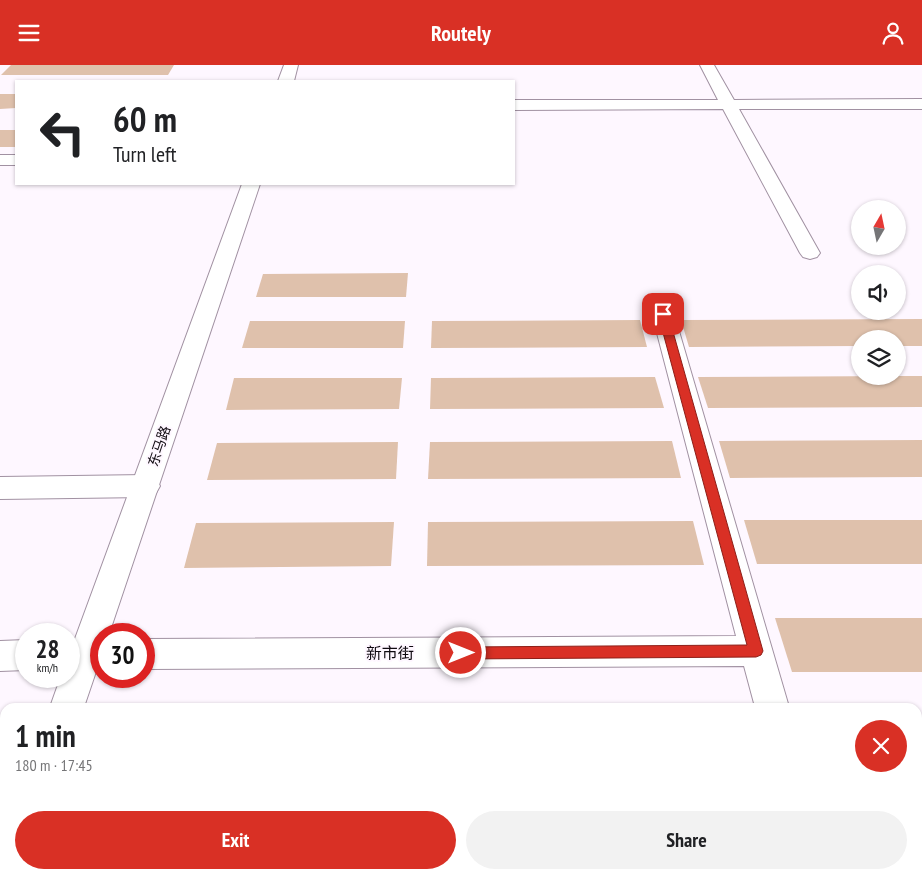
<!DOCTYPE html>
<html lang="en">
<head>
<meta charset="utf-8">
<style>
	:root { --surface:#fff; --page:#f2f2f2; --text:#202124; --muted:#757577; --accent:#d93025 }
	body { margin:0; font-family:"PT Sans Narrow","Noto Sans SC",sans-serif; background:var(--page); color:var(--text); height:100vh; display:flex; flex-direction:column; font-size:19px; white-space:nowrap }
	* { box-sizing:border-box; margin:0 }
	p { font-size:16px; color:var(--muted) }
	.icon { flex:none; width:28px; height:28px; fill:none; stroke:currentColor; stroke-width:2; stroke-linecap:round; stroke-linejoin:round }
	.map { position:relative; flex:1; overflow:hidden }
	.details { position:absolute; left:0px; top:638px; width:922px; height:176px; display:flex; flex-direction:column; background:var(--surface); border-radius:15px 15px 0 0; box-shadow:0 1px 4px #0004 }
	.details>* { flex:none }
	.hud { position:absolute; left:15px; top:15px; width:500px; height:105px; border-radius:0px; box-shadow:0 1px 4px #0004; background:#fff; color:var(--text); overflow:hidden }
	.needle { width:32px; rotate:9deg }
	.buttons { position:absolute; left:851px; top:135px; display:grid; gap:10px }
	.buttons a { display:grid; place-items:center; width:55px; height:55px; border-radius:50%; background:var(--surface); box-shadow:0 1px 4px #0004; font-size:25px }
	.speed { position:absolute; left:15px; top:558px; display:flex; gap:10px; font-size:25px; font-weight:700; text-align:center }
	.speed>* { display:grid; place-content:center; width:65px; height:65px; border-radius:50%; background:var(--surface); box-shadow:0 1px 4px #0004; line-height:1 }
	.speed small { font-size:12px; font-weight:400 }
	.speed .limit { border:8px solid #d22; background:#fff; color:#111 }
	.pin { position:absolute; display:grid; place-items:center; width:42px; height:42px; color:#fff; margin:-21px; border-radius:10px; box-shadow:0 2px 8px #0006 }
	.me { position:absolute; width:55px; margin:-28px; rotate:90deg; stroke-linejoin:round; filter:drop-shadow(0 0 4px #0008) }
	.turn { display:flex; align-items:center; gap:18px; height:105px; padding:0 15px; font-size:22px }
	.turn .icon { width:65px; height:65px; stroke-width:2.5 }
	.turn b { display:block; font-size:35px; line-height:42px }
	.round { display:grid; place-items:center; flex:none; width:52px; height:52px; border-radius:26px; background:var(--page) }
	.overview { display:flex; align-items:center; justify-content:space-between; height:85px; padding:0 15px }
	h1 { font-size:30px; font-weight:800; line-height:38px }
	.action { display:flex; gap:10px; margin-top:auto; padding:10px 15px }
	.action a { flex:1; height:58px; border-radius:30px; background:var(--accent); color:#fff; font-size:20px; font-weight:800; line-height:58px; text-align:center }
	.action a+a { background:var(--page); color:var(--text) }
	header { display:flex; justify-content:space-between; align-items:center; height:65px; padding:0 15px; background:var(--accent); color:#fff; font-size:22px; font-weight:800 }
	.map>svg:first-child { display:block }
</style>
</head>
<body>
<header><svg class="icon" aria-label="menu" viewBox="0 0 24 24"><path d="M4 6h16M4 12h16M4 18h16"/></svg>Routely<svg class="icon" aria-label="person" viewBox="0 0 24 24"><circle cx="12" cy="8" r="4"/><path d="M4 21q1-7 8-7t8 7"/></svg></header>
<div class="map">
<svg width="922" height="813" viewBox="0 0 922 813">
	<rect width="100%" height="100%" fill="#fef7ff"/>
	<g fill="#dfc1ac">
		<path d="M11,0H174L168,10H1Z"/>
		<path d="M0,29H16V43L0,44Z"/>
		<rect x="0" y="65" width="16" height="17"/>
		<path d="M408,208L406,232H256L263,209Z"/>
		<path d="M922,254V281H898V274H860V281L689,282L681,255Z"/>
		<path d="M640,255L647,282L431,283L432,256Z"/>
		<path d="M250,256H405L403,283H242Z"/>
		<path d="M898,311H922V342L708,343L698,312Z"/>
		<path d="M655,312L664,343L430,344L431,313Z"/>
		<path d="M234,313H402L399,344L226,345Z"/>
		<path d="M922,375V412L730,413L719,376Z"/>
		<path d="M672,376L681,413L428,414L430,377Z"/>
		<path d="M398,377L396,414L207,415L217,378Z"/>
		<path d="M744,455H922V499H757Z"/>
		<path d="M693,456L704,500L427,501L428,457Z"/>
		<path d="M394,457L391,501L184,503L196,458Z"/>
		<path d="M775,553H922V607H792Z"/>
		<rect x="918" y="674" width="4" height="68"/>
	</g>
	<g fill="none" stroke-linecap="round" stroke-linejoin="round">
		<g stroke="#a191a2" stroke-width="2">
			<g id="minor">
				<path d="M700,0H714L734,35L922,34V44H739L820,188L817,192L810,194L803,192L800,188L723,44L514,45V35H718Z"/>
				<path d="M663,242L671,244L674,249L789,642H755L744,601L144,604V574L736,571L652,249L655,244Z"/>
				<path d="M146,410L156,414L160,421L156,428L146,432L0,434V412Z"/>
				<path d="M799,809H839L840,813H800Z"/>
			</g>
		</g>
		<g stroke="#a191a2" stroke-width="2">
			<g id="tertiary">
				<path d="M284,0H298L294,16H278Z"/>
				<rect x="0" y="90" width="16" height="10"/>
				<path d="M242,119H260L109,569H101V592L84,642H50L61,611H69V590Z"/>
				<path d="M26,575V605L0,606V576Z"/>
				<path d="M5,791V809H30L28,813H0V793Z"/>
			</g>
		</g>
		<use href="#minor" fill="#fff" fill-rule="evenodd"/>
		<use href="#tertiary" fill="#fff" fill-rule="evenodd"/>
	</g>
	<path fill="#d93025" stroke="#8d1f18" d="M663,246L668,249L763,586L761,590L756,592L461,594L456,592L454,588L456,584L461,582L747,580L658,249Z"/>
	<g text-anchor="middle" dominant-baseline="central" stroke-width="4" stroke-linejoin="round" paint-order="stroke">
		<g font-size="14" fill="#0f0a10" stroke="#fef7ff">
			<text transform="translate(159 381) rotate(-71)">东马路</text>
		</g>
		<g font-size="16" fill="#0f0a10" stroke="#fef7ff">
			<text x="390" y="588">新市街</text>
		</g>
	</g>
</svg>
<div class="buttons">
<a><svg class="needle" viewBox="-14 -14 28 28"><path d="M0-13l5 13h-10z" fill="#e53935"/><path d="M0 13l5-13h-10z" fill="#757577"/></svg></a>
<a><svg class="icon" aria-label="sound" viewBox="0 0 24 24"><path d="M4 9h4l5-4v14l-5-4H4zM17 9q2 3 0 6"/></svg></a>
<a><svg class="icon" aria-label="layers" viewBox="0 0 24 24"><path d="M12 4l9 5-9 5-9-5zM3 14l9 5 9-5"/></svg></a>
</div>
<div class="speed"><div>28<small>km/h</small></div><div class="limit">30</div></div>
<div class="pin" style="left:663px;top:249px;background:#d93025"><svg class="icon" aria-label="arrive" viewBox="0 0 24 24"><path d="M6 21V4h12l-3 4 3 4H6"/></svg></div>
<svg class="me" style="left:461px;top:588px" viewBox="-20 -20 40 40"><circle r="17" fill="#d93025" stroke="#fff" stroke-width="3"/><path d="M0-11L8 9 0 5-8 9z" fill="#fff"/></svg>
<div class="hud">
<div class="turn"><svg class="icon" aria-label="left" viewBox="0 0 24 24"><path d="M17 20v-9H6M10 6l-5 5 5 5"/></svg><div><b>60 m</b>Turn left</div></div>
</div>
<section class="details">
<div class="overview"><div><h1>1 min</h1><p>180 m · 17:45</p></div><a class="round" style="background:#d93025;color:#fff"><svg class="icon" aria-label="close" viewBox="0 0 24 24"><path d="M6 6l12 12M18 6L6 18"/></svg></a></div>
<div class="action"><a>Exit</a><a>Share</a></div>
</section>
</div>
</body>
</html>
